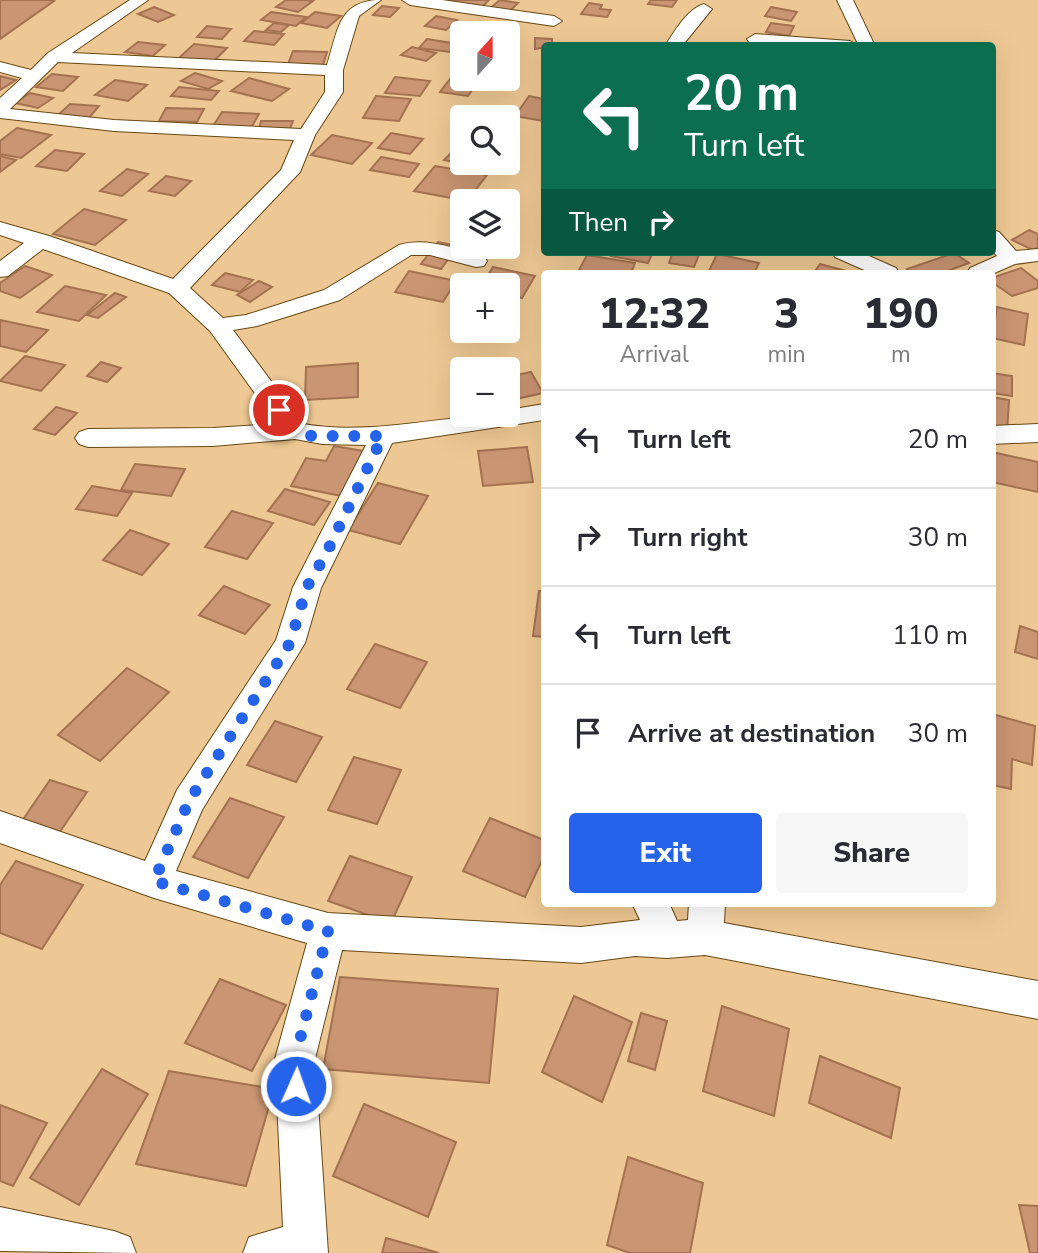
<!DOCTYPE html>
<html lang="en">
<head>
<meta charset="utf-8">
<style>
	:root { --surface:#fff; --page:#f7f7f7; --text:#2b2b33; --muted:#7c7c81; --line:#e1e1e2; --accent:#2563eb }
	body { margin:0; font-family:"Nunito Sans",sans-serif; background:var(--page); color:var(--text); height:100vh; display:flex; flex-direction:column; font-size:26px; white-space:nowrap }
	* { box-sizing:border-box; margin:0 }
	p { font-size:23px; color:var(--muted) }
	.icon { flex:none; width:38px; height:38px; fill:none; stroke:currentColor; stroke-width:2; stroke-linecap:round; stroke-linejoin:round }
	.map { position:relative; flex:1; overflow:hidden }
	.panel { position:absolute; left:541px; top:270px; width:455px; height:637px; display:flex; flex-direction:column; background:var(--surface); border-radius:7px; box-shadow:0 7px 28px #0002 }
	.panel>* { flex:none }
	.banner { position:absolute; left:541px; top:42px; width:455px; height:214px; border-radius:7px; box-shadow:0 7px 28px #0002; background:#0b6e4f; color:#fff; overflow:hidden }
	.needle { width:46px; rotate:21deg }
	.tools { position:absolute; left:450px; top:21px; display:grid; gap:14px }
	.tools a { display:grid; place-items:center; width:70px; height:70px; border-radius:7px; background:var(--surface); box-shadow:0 7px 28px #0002; font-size:35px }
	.pin { position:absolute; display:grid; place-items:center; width:60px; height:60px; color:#fff; margin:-30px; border:4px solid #fff; border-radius:50%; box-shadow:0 2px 7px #0007 }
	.me { position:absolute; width:77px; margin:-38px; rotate:2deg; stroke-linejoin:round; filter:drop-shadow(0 0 5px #0008) }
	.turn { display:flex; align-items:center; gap:24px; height:147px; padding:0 28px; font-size:32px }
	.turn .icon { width:91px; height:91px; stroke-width:2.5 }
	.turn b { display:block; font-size:49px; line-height:60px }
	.then { display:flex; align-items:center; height:66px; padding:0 28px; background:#0003; gap:14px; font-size:26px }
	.eta { display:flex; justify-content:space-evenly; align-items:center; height:119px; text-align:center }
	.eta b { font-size:42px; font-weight:800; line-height:49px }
	.cta { display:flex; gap:14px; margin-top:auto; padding:14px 28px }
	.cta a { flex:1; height:80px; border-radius:7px; background:var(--accent); color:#fff; font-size:28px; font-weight:800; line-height:80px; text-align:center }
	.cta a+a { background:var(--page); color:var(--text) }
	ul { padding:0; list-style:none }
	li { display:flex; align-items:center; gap:21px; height:98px; padding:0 28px; border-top:2px solid var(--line) }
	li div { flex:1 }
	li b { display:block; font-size:26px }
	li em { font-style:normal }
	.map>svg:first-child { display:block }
</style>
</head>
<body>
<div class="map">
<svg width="1038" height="1253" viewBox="0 0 1038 1253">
	<rect width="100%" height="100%" fill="#eec894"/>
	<g fill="#ca9572" stroke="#a47250" stroke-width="2">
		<path d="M0,0H49L54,1L0,39Z"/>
		<path d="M286,0H306L313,1L298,12L276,7Z"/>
		<path d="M451,0H489L480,9L448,3Z"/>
		<path d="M500,0L518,3L508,13L489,9Z"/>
		<path d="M651,0H677L672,7L648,4Z"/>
		<path d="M589,3L602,5L600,9L611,10L607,17L581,14Z"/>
		<path d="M382,6L399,8L390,17L373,15Z"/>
		<path d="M154,7L174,15L158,22L138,14Z"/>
		<path d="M771,7L797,12L791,21L765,16Z"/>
		<path d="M271,12L306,17L296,26L261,20Z"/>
		<path d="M315,12L341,16L327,28L301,23Z"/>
		<path d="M436,16L457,20L446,30L425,26Z"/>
		<path d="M274,23L289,25L281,32L266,30Z"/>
		<path d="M771,23L794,26L789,36L766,32Z"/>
		<path d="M207,26L231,29L222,39L197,37Z"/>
		<path d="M254,31L284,34L274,45L244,41Z"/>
		<path d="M535,38L552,39V46L535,49Z"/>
		<path d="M427,39L458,44L450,52L419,48Z"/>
		<path d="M138,42L165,45L153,56L125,52Z"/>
		<path d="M194,44L227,48L213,62L179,58Z"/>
		<path d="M412,47L436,53L426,61L401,55Z"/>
		<path d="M293,51L327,52L323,65L288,64Z"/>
		<path d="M195,73L222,81L208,89L181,81Z"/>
		<path d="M52,74L78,77L63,91L36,87Z"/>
		<path d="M454,74L462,76V79H480L468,96L440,92Z"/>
		<path d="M0,76L16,80L0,90Z"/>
		<path d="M395,77L430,81L420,96L385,93Z"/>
		<path d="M249,78L289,89L272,101L231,91Z"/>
		<path d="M115,80L147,85L128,101L95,95Z"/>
		<path d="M179,87L219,91L211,100L171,96Z"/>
		<path d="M30,93L53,98L38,108L15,103Z"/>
		<path d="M376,96L411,99L399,121L363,118Z"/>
		<path d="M529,96L544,99V121L515,116Z"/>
		<path d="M70,104L99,106L88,119L57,116Z"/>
		<path d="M166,108L204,109L197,122L159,121Z"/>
		<path d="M222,112L259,114L251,128L213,126Z"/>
		<path d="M261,121H293L290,129H259Z"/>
		<path d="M17,128L51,135L21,158L0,154V141Z"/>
		<path d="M391,133L423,139L410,154L378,148Z"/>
		<path d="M332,135L372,143L352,164L311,155Z"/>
		<path d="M457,147L462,148V163H489L483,169L444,160Z"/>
		<path d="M55,150L84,154L67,171L36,166Z"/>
		<path d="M0,156L16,160L0,172Z"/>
		<path d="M381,157L419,164L409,177L370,170Z"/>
		<path d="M435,166L487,175L467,201L414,191Z"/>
		<path d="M127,169L148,174L122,196L100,191Z"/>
		<path d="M166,176L191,181L175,196L149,191Z"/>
		<path d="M84,209L126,220L95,245L53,234Z"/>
		<path d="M1029,230L1038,234V247L1033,250L1012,240Z"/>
		<path d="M438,242L458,246L441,269L421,264Z"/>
		<path d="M613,252H653L648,263L611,256Z"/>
		<path d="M673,252H700L694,267L669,263Z"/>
		<path d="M954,253L969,263L942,273H912L907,269Z"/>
		<path d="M717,254L759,263L754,273H708Z"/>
		<path d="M587,255L635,263L631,273L578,272Z"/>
		<path d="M820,264L850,272L814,273Z"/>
		<path d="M25,266L52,275L20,298L0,291V283Z"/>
		<path d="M493,267L535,276L522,298L508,295V285H482Z"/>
		<path d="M1021,268L1038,281V288L1012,296L992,282V278Z"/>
		<path d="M409,271L456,281L443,302L395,292Z"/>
		<path d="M225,273L253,280L240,292L212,285Z"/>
		<path d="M259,281L272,287L250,302L237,295Z"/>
		<path d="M65,286L106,295L79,321L37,312Z"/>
		<path d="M115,293L126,297L98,318L87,315Z"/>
		<path d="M997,307L1028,314L1024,345L992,338Z"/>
		<path d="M0,320L48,330L26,352L0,346Z"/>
		<path d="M25,356L65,365L41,391L0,381Z"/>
		<path d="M101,362L121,368L107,382L87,376Z"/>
		<path d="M358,363V397L305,400L306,367Z"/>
		<path d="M531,372L543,393L508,401V377Z"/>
		<path d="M992,373L1012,376V396L992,393Z"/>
		<path d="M992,397L1009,400L1007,433L992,430Z"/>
		<path d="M56,407L77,413L55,435L34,429Z"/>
		<path d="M334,446L364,451L342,496L291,486L306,458L326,461Z"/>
		<path d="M527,447L533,482L483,486L478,451Z"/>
		<path d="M992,452L1038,462V492L992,482Z"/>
		<path d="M135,464L185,469L171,496L121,490Z"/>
		<path d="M378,483L428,496L400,544L348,530Z"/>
		<path d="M92,486L132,493L117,516L76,509Z"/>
		<path d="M285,489L330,502L314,525L268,511Z"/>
		<path d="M232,511L273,523L247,559L205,547Z"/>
		<path d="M130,530L169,544L142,575L103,560Z"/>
		<path d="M224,586L270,605L245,634L199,615Z"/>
		<path d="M539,591H544V637L533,636Z"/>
		<path d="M1020,626L1038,632V659L1015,652Z"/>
		<path d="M375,644L427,662L400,708L347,689Z"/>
		<path d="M127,668L169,692L100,761L58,735Z"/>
		<path d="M992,714L1035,726L1032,765L1012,759L1011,789L992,785Z"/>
		<path d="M275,721L322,737L296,782L247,765Z"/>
		<path d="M354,757L401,770L377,824L328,810Z"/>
		<path d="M50,780L87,792L59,833L22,821Z"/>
		<path d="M230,798L284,817L248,878L193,857Z"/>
		<path d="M490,818L544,840V856L525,897L463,871Z"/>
		<path d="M350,856L412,877L391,923L328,901Z"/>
		<path d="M16,861L83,885L42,949L0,933V885Z"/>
		<path d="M340,977L498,989L489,1083L323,1069Z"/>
		<path d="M220,979L286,1005L252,1071L185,1043Z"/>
		<path d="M574,996L632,1022L602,1102L542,1072Z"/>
		<path d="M722,1006L789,1029L774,1116L703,1091Z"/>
		<path d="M641,1013L667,1021L655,1070L628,1061Z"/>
		<path d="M820,1056L900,1088L891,1138L809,1103Z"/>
		<path d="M102,1069L148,1094L79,1205L30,1178Z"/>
		<path d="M169,1071L274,1089L246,1186L136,1164Z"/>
		<path d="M364,1104L456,1142L428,1217L333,1176Z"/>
		<path d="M0,1105L47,1123L13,1186L0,1181Z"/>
		<path d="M628,1157L703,1183L690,1253H630L607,1245Z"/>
		<path d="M1019,1205L1038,1206V1253H1030Z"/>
		<path d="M386,1238L439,1253H382Z"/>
	</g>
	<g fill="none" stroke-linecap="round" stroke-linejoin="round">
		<g stroke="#684712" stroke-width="2">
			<g id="street">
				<path d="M130,0H148L72,53L327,65C338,31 338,0 381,0L359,16L343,70V92L315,135L300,172L190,288L223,318L246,315L324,290L399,245C427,237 456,249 484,256L487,261L484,266L476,267L430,255H411L340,300L257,326L233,330L303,424C372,436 439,415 508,415V410L544,404V420L392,443L321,588L305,643L202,810L176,871L328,913L581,927L640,920L632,903H669L677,921L688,920L689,903H725L724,923L1038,981V1019L705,955L667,958L635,956L581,963L342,950L315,1059L328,1253H243L249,1237L283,1227L275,1059L307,943L154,898L0,843V811L145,861L177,790L276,640L293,587L366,445L322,444L295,439L213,446L88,447L79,444L75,438L79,432L88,429L213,428L277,424L210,331L169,293L43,249L8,276L0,277V261L24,243L0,235V222L49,236L173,279L281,170L294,140L114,131L0,118V98L22,78L0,72V62L31,70L48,53ZM58,62L325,75V92L301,129L114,120L10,109Z"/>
				<path d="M402,0H442L554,16L562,21L554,26L410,5Z"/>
				<path d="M837,0H853L875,46H859Z"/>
				<path d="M704,4L712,9L682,46H665C674,32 688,8 704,4Z"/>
				<path d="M755,34L850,41L858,46H776L749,42L747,39Z"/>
				<path d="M992,230L999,232L1016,251L1038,249V261L1015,264L992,274L967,273L970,268L997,256L992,250Z"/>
				<path d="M832,252H860L896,268L899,273H871L835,257Z"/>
				<path d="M1038,424V442L992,444V426Z"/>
				<path d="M0,1207L114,1231L130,1237L136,1253L0,1251Z"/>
			</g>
		</g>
		<use href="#street" fill="#fff" fill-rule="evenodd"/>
	</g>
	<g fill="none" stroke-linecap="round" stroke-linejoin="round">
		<path stroke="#2563eb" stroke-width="12" stroke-dasharray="0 21.6" d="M279,410L295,431L312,436H383L326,554L307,587L290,643L189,801L154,881L328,931L295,1059L296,1086"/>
	</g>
</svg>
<div class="tools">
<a><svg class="needle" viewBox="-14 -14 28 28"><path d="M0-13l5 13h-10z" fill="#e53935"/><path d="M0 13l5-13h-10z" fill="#7c7c81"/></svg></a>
<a><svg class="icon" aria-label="search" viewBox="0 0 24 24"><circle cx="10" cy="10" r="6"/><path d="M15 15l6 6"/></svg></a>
<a><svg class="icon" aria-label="layers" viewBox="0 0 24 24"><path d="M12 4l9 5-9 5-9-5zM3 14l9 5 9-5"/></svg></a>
<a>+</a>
<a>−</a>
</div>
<div class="pin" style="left:279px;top:410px;background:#d93025"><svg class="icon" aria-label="arrive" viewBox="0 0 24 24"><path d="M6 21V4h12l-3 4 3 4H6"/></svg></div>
<svg class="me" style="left:296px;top:1086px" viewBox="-20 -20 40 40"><circle r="17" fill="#2563eb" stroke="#fff" stroke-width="3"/><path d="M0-11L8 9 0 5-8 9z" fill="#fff"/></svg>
<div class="banner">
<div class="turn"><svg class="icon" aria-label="left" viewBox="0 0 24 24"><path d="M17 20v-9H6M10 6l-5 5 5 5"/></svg><div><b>20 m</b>Turn left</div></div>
<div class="then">Then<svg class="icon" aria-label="right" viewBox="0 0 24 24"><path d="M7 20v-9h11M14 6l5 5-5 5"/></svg></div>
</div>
<section class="panel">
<div class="eta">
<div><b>12:32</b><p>Arrival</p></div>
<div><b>3</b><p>min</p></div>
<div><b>190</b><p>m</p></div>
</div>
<ul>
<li><svg class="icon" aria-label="left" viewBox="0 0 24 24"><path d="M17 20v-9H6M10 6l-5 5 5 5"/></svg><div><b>Turn left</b></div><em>20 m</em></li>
<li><svg class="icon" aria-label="right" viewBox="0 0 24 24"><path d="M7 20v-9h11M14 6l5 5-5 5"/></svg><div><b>Turn right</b></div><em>30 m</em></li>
<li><svg class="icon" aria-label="left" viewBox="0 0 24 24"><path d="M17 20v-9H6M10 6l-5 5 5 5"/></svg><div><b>Turn left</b></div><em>110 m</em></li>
<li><svg class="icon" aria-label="arrive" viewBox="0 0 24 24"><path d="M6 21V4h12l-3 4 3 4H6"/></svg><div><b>Arrive at destination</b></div><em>30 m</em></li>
</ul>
<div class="cta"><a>Exit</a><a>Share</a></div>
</section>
</div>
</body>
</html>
